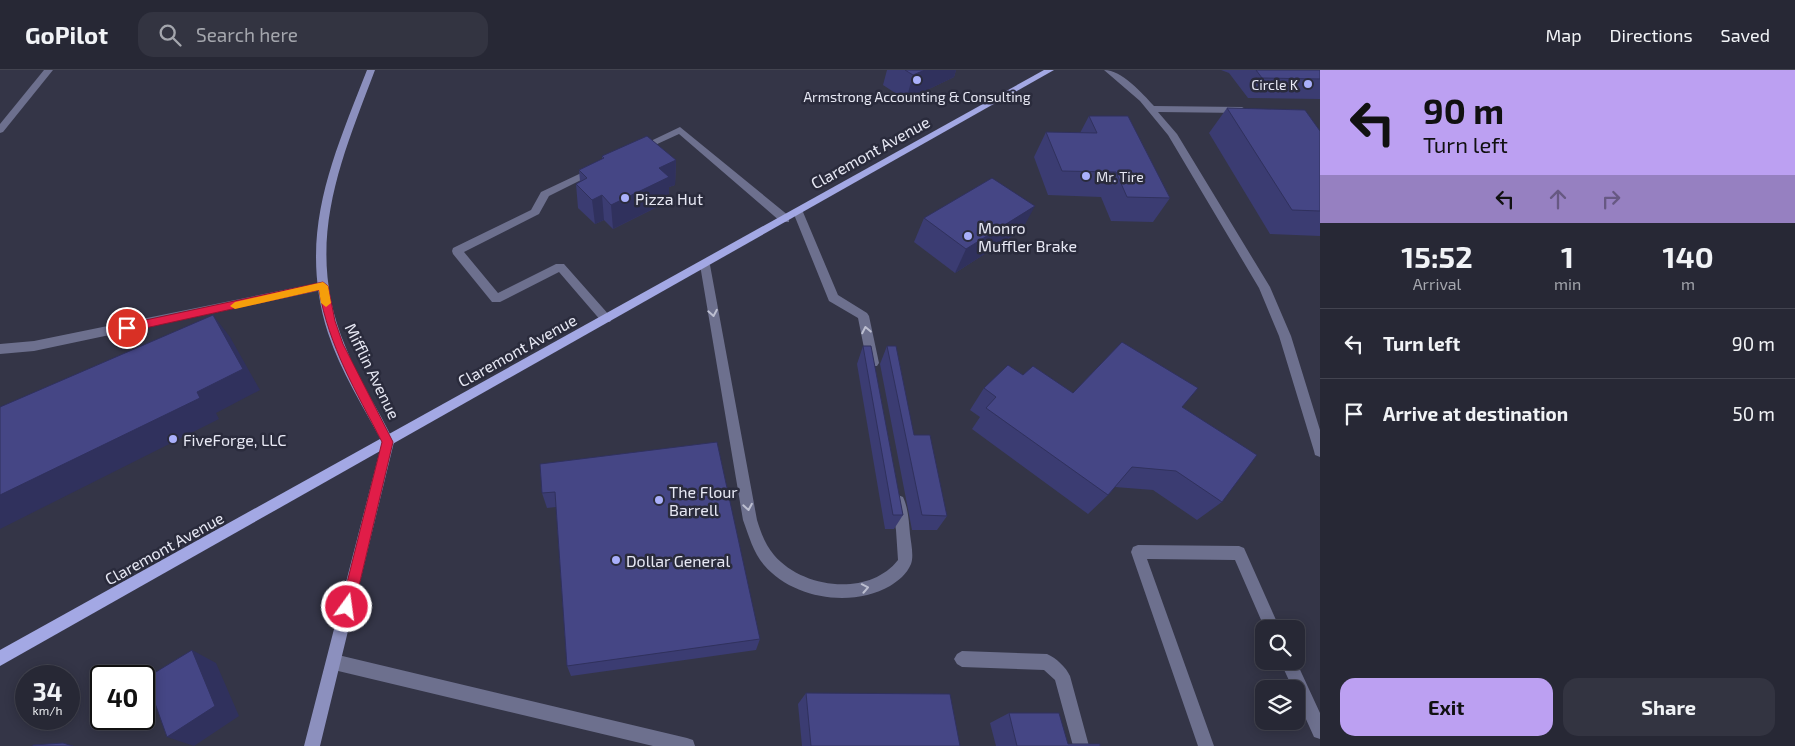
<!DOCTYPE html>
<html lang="en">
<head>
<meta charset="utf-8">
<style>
	:root { --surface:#272835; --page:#333441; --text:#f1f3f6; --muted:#a4a6ad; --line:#434450; --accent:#bca0f2 }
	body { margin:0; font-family:"Exo 2",sans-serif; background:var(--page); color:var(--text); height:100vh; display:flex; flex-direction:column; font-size:19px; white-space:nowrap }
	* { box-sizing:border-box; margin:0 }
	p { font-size:16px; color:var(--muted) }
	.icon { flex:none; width:28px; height:28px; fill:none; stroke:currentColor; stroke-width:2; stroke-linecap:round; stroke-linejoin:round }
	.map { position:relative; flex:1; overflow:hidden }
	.details { display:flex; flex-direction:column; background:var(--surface); width:475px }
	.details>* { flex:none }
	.banner { background:#bca0f2; color:#111; overflow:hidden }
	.tools { position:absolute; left:1255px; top:550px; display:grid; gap:10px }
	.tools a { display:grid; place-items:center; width:50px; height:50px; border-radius:10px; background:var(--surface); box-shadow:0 2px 12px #0003,0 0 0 1px var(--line); font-size:25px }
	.speed { position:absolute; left:15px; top:595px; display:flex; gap:10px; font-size:25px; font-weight:700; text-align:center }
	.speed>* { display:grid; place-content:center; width:65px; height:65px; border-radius:50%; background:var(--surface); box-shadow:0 2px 12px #0003,0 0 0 1px var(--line); line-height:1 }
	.speed small { font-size:12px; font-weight:400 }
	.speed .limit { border:2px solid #111; border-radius:8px; background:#fff; color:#111 }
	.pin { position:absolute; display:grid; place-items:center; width:42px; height:42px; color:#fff; margin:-21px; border:2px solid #fff; border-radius:50%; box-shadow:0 1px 5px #0007 }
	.me { position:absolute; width:55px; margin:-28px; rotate:14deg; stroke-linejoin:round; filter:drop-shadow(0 0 4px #0008) }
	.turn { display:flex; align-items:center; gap:18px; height:105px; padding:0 20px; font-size:22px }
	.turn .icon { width:65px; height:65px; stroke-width:2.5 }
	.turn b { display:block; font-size:35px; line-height:42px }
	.lanes { display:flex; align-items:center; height:48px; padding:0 20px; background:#0003; justify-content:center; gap:25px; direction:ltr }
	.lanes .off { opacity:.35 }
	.eta { display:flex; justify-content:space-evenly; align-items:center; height:85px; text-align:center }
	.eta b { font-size:30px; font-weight:700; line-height:35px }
	.button { display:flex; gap:10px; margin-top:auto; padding:10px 20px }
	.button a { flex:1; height:58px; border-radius:15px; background:var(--accent); color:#111; font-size:20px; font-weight:700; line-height:58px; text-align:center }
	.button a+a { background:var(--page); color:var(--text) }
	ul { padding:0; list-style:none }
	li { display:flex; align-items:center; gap:15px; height:70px; padding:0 20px; border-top:1px solid var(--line) }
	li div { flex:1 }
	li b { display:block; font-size:19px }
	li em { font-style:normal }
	header { display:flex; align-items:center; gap:30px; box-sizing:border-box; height:70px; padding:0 25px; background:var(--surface); border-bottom:1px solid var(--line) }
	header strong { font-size:24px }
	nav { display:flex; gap:28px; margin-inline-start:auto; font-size:18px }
	.search { width:350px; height:45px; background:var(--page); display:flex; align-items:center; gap:12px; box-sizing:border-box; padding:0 18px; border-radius:15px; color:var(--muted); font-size:19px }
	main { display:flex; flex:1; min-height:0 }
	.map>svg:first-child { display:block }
</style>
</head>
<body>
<header>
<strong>GoPilot</strong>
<div class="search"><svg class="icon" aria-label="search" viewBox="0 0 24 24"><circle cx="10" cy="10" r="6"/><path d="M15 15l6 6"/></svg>Search here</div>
<nav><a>Map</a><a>Directions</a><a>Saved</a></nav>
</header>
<main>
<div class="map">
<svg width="1320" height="676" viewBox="0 0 1320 676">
	<rect width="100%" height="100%" fill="#343547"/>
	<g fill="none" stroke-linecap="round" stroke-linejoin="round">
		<g fill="#6d708e" fill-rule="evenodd">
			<path d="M1104,0C1122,0 1142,23 1154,36L1242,37L1247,40L1242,43L1158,42L1177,64L1270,217L1291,266L1320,360V387L1315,385L1314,381L1279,266L1259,218L1168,65L1140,31Z"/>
			<path d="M680,57L789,146V152H781L679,64L642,81L639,82L634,79Z"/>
			<path d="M594,97L597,98V102L549,126L539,144L464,182L498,223L556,194H564L610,246L612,249L610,252H602L559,202L500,232H492L453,184L452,181L453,178L531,140L541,122Z"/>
			<path d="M798,139L803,142L838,225L867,243L869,246L879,293L877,296H869L867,293L858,248L829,231L793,142Z"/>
			<path d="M705,191L710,195L757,450C761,463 765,474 774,485C803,519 869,527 898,490L896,460L891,431L893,427L898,425L903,427C908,437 909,452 910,464C911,473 914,486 911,494C907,504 898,511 890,516C852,538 793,529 764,495C753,482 749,466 743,450L700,195Z"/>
			<path d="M323,212L329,216L327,219L34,281L0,284V274L34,271Z"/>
			<path d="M1138,475L1239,476L1244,478L1280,559H1265L1235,490L1147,489L1214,676H1198L1131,482L1133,477Z"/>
			<path d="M962,581L1047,584C1056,588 1066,597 1070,606L1089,676H1073L1055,610L1044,600L962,597L957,594L954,589L957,584Z"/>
			<path d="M334,584L687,668L693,670L695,676H653L334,600L329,597L326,592L329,587Z"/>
			<path d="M1280,591H1296L1320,643V669L1314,667L1296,627V619H1293Z"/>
		</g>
		<path fill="#6d708e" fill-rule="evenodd" d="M44,0H53L3,62L0,63V54Z"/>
		<path fill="#8c90be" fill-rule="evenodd" d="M367,0H375C339,95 303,177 346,278C359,311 379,340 394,372L320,676H304L382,372C363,336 341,302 328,263C297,165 332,90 367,0Z"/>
		<path fill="#a3a8e4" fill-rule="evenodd" d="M1044,0H1054L0,596V580Z"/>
	</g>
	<g fill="#3b3c72">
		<path d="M887,0H956L954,7L906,30L883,15Z"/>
		<path d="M1221,0H1320V29L1248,28L1229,3Z"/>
		<path d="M1227,38L1320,61V166L1270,164L1209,63Z"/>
		<path d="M1089,46L1170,128L1153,152L1111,151L1101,127L1048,125L1034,87L1046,62L1080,63Z"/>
		<path d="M602,86L676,90L675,115L669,117V131L613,159L604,150L595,154L578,138L576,114L580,111L579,100L602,89Z"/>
		<path d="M924,148L1022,160L955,203L914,172Z"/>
		<path d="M863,276L903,445L894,459H885L857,294Z"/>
		<path d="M887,276L914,365L947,446L937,460H912L880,294Z"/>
		<path d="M1023,305L1073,323L1182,337L1222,432L1197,450L1153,420L1115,417L1108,425L1088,444L972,359L980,347L970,340L984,318Z"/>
		<path d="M540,394L760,569L756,580L571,606L567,596L556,437L547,438L542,423Z"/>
		<path d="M806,623L960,676H802L798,634Z"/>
		<path d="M1009,643L1068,674L1100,676H996L990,653Z"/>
	</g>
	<g fill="#30315d">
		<path d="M925,0H956L954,7L906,30L913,5Z"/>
		<path d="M676,90L675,115L669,117V131L613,159L611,135L659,98Z"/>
		<path d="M602,125L604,150L595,154L592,130Z"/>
		<path d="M1035,136L1022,160L955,203L966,179Z"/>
		<path d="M213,245L230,267L260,320L216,343L219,349L0,459V425L197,322Z"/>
		<path d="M192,580L216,593L239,646L194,676L167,667Z"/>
	</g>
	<g fill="#454685" stroke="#30315d">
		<path d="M905,0H925L913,5Z"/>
		<path d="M1256,0H1320V9L1262,8Z"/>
		<path d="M1227,38L1305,40L1320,61V141L1292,140Z"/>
		<path d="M1089,46H1128L1170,128L1127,127L1116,102L1062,101L1046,62L1097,63Z"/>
		<path d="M647,66L676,90L659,98L669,107L611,135L602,125L592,130L576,114L587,108L579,100L604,88L602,86Z"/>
		<path d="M992,108L1035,136L966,179L924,148Z"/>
		<path d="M213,245L243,299L197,322L200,328L0,425V337Z"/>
		<path d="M1122,272L1198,318L1182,337L1257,385L1222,432L1176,401L1132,397L1108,425L986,338L996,327L984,318L1008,295L1023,305L1033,296L1073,323Z"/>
		<path d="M863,276H871L903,445H893Z"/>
		<path d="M887,276H896L914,365H930L947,446L922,445Z"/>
		<path d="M717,372L760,569L567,596L555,422L542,423L540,394Z"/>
		<path d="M192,580L215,636L167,667L146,608Z"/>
		<path d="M806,623L950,624L960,676H811Z"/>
		<path d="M1009,643H1059L1068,674H1100V676H1017Z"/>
		<path d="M63,673L73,676H32L33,675Z"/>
	</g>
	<defs><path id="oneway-chevron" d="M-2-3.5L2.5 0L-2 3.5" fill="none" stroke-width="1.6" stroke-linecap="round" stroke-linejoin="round" transform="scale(1.25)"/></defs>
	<g stroke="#bcbed0">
		<use href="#oneway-chevron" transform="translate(713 243) rotate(80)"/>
		<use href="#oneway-chevron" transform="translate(866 260) rotate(-101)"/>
		<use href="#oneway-chevron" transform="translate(748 437) rotate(80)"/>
		<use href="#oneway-chevron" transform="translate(865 518) rotate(-11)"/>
	</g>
	<path fill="#e11d48" stroke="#92132f" d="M323,212L328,216L335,251L343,274L393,372L354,537L352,541L347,543L343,541L341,537L382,372C356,321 329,277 319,220L127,262L122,258L127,254Z"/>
	<path fill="#f59e0b" d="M323,212L328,216L331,233L326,237L321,233L319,220L235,239L230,236L235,232Z"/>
	<g fill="#aab0fb" stroke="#2a2b3c" stroke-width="2">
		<circle cx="917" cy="10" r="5"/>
		<circle cx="1308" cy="14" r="5"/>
		<circle cx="1086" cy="106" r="5"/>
		<circle cx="625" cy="128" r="5"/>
		<circle cx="968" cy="166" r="5"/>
		<circle cx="173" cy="369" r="5"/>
		<circle cx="659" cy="430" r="5"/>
		<circle cx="616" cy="490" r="5"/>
	</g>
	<g text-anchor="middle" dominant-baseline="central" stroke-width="5" stroke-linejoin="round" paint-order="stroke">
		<g font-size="14" fill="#e7e8f4" stroke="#2a2b3c" text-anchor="end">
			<text x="1298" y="14">Circle K</text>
			<text x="917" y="26" text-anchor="middle">Armstrong Accounting &amp; Consulting</text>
			<text x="1096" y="106" text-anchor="start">Mr. Tire</text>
		</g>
		<g font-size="16" fill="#e7e8f4" stroke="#2a2b3c">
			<text transform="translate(870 82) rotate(-29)">Claremont Avenue</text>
			<text transform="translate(517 280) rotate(-29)">Claremont Avenue</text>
			<text transform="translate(373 301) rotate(64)">Mifflin Avenue</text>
			<text transform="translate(164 478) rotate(-29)">Claremont Avenue</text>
		</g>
		<g font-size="16" fill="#e7e8f4" stroke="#2a2b3c" text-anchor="start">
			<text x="635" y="128">Pizza Hut</text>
			<text x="978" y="157">Monro<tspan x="978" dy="18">Muffler Brake</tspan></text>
			<text x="183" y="369">FiveForge, LLC</text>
			<text x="669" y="421">The Flour<tspan x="669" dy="18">Barrell</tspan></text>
			<text x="626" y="490">Dollar General</text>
		</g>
	</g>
</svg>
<div class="tools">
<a><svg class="icon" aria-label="search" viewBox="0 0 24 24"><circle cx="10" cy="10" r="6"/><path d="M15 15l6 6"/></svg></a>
<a><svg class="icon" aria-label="layers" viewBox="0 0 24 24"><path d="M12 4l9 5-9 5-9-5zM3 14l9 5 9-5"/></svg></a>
</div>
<div class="speed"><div>34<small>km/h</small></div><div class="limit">40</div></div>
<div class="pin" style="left:127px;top:258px;background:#d93025"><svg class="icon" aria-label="arrive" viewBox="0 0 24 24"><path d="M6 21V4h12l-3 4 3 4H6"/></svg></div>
<svg class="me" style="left:347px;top:537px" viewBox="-20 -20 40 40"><circle r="17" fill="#e11d48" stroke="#fff" stroke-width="3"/><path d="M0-11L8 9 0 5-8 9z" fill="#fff"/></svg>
</div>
<section class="details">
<div class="banner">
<div class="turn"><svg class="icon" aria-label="left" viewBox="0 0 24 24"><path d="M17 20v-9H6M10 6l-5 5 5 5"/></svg><div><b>90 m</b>Turn left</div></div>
<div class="lanes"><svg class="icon" aria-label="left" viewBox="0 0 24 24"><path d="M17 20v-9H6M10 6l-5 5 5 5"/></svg><svg class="icon off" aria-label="ahead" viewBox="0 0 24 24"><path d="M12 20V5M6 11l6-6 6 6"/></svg><svg class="icon off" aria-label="right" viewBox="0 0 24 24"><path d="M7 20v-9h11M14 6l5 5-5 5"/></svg></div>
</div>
<div class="eta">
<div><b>15:52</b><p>Arrival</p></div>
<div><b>1</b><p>min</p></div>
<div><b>140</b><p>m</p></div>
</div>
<ul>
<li><svg class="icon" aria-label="left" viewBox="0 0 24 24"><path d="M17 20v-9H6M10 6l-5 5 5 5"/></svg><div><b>Turn left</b></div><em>90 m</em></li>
<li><svg class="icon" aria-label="arrive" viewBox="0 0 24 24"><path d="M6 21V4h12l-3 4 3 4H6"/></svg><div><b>Arrive at destination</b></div><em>50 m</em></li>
</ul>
<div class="button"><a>Exit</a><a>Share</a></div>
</section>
</main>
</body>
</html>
